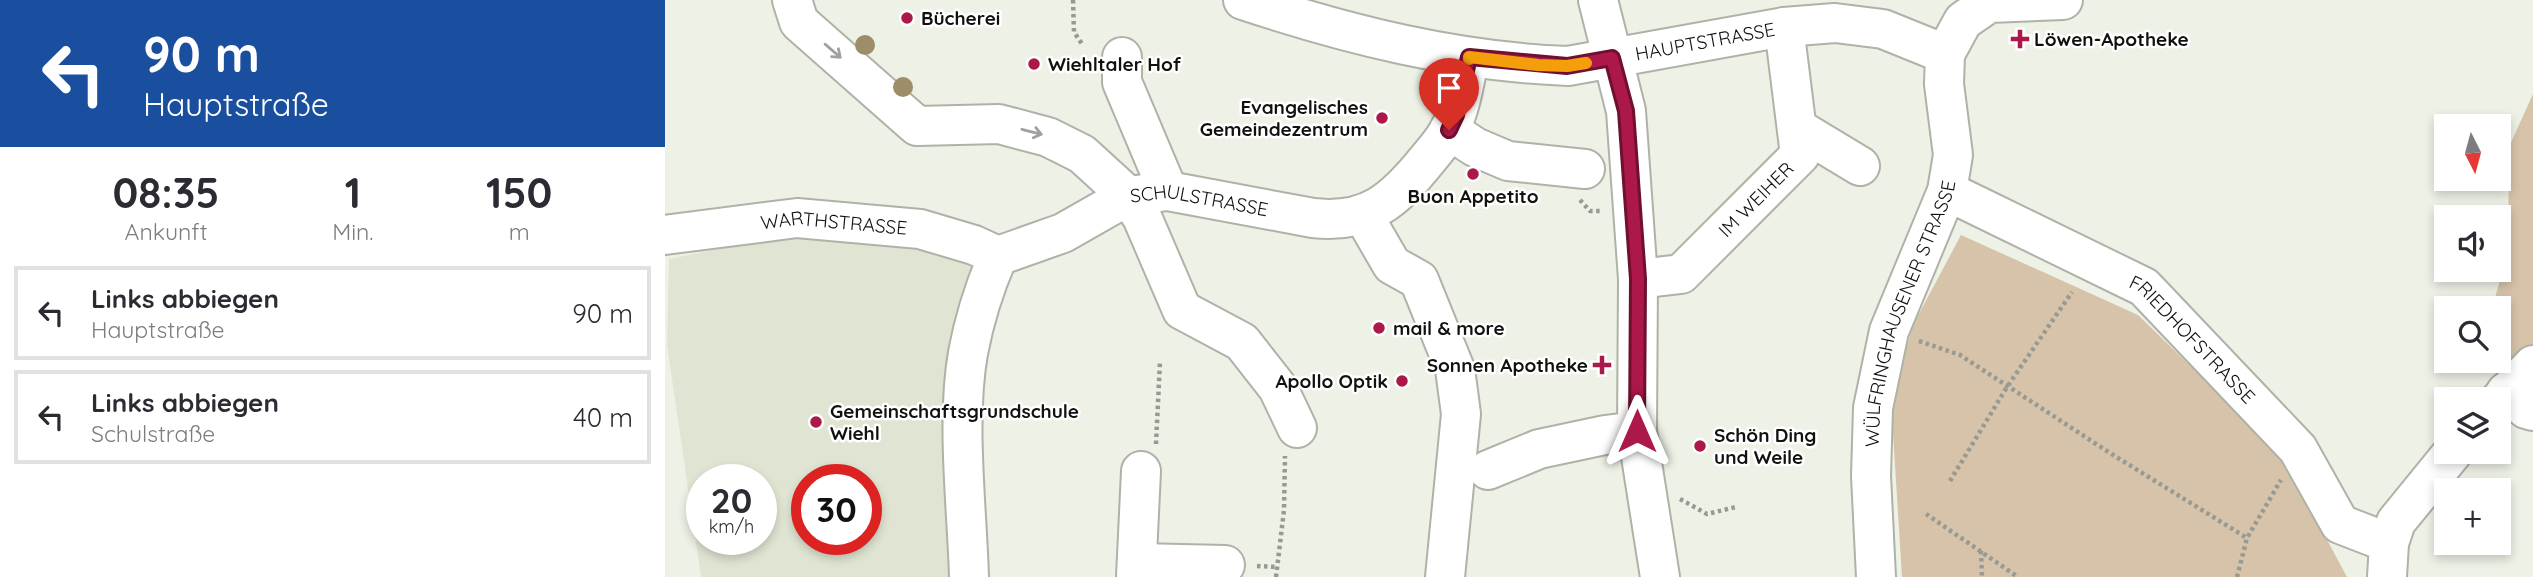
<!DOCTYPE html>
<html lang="de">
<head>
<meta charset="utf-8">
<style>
	:root { --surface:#fff; --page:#f7f7f7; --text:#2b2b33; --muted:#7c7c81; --line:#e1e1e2 }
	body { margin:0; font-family:Quicksand,sans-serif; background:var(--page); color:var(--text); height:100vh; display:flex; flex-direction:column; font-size:26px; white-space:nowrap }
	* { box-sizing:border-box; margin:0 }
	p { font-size:23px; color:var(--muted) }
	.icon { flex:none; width:38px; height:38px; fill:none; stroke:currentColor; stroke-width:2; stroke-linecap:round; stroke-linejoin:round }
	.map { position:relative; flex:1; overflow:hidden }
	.side { display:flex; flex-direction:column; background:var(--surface); width:665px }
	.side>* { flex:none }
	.guide { background:#1a4fa0; color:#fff; overflow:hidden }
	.needle { width:46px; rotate:174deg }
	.buttons { position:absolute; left:1769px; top:114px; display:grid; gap:14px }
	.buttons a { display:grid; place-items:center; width:77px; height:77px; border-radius:0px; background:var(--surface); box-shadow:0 4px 10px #0003; font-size:35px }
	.speed { position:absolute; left:21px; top:464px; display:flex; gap:14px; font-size:35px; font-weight:700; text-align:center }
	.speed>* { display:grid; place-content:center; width:91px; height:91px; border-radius:50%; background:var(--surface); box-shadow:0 4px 10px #0003; line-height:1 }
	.speed small { font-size:18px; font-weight:400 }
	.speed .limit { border:10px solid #d22; background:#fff; color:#111 }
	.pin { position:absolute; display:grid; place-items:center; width:60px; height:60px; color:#fff; margin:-72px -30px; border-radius:50% 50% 50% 0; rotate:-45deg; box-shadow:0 0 7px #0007 }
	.pin .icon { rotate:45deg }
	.me { position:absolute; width:77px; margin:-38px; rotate:0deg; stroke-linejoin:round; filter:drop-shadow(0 0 5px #0008) }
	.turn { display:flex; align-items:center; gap:24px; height:147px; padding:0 28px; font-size:32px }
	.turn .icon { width:91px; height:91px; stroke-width:2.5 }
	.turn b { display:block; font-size:49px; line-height:60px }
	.eta { display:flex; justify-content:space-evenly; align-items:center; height:119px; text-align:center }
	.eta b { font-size:42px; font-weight:700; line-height:49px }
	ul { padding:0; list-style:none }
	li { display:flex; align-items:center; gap:21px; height:94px; margin:0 14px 10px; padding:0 14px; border:4px solid var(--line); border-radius:0px }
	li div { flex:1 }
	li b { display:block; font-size:26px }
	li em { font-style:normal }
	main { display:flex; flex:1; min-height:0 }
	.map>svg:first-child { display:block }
</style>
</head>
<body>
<main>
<section class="side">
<div class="guide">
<div class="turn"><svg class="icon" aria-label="left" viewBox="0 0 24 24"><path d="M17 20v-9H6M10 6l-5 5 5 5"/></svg><div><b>90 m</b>Hauptstraße</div></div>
</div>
<div class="eta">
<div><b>08:35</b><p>Ankunft</p></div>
<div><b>1</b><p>Min.</p></div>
<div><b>150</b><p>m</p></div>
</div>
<ul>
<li><svg class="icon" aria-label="left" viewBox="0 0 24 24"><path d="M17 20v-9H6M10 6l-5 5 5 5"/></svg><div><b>Links abbiegen</b><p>Hauptstraße</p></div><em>90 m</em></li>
<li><svg class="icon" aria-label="left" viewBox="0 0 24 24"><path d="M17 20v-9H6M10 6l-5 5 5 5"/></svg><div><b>Links abbiegen</b><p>Schulstraße</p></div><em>40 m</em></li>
</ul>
</section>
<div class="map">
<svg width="1868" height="577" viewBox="0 0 1868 577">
	<rect width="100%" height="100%" fill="#eef1e6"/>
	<path fill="#e0e5d3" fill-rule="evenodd" d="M130,233L268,249L306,265L312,290L291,577H36L2,345L4,259ZM37,480H96V539H37ZM142,480H201V539H142Z"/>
	<g fill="#d6c3a9">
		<path d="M1868,94V392L1837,382L1823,361L1834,360V308H1827L1843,253L1844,147Z"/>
		<path d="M1296,235L1473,315L1616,454L1682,577H1237L1226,401L1248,325Z"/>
	</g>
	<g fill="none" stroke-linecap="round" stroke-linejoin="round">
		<g stroke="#afb2a7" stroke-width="42">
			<g id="minor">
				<path d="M127,0L134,22L252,126L334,124L383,137L417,154L463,196L477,217L517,310L577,342L613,388L632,428"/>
				<path id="s1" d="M578,0C684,35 791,62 903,66L1119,27L1170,23L1218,29L1280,54"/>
				<path d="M933,0L961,111L973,279L972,431L995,577"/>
				<path d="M457,57V82L503,191"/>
				<path d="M1132,128L1195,166"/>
				<path d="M784,130L810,147L843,161L920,169"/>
				<path id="s2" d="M1282,191L1479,287L1633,449L1675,524L1724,543L1722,577"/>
				<path d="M698,215L727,265L754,280L790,369L796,414L780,577"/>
				<path id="s3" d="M0,235L132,218L255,229L309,245L333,256"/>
				<path id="s4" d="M973,279L1016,274L1135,155L1119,27"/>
				<path d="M1841,392L1861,409L1868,411"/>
				<path d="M1834,401L1868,365"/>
				<path d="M823,470L874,449L940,435L972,431"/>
				<path d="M1724,543L1731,522L1788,452"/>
				<path d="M472,563L560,565"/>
				<path id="s5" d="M304,577C302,508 291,421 303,353C309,321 320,286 333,256L398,233L463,196L503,191L648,218C703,224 729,201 762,160C773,147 785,133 791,115C798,97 800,76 805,57"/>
				<path d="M471,577L476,471"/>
				<path id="s6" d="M1211,577L1206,476L1208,408L1224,331L1282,191L1288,155L1279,84L1280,54L1298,21L1324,3L1398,0"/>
			</g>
		</g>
		<g stroke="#989a92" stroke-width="4.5" stroke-dasharray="3.5 3.5" stroke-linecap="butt">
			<path d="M408,0L409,32L417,44"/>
			<path d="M915,200L925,211H936"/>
			<path d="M1254,341L1295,355L1445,453L1582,538"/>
			<path d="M491,444L495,361"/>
			<path d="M1285,481L1342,387L1407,292"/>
			<path d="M1015,499L1042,514L1071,507"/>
			<path d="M1261,514L1353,577"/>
			<path d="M1316,551L1317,577"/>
			<path d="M592,566L613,567"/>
			<path d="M611,577L619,510L620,456"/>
			<path d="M1572,577L1582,538L1616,480"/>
		</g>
		<use href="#minor" stroke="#fff" stroke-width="38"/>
	</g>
	<g fill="#9d8d69">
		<circle cx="200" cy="45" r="10"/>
		<circle cx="238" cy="87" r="10"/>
	</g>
	<defs><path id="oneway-shaft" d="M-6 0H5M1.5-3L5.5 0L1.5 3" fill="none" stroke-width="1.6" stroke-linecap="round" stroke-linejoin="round" transform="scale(1.75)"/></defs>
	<g stroke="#a0a09f">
		<use href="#oneway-shaft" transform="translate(168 51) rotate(41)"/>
		<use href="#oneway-shaft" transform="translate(367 132) rotate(14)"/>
	</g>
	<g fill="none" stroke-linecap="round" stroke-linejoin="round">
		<g stroke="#6f102f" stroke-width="18">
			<path id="route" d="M784,130L791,115L804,57L902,66L947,58L961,111L973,279L972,431"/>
		</g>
		<use href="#route" stroke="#ab1849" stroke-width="12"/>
		<path stroke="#f59e0b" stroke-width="12" d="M804,59V57L873,65L902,66L921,63"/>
	</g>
	<g fill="#ab1849" stroke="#fff" stroke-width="2.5">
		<circle cx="242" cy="18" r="7"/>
		<path d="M1351.5 28.5h7v7h7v7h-7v7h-7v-7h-7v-7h7z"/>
		<circle cx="369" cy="64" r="7"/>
		<circle cx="717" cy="118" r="7"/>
		<circle cx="808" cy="174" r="7"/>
		<circle cx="714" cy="328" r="7"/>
		<path d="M933.5 354.5h7v7h7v7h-7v7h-7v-7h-7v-7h7z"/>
		<circle cx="737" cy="381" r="7"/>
		<circle cx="151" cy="422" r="7"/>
		<circle cx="1035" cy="446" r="7"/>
	</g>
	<g text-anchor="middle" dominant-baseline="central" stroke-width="5" stroke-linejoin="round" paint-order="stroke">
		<g font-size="19" font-weight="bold" fill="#11120f" stroke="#fff" text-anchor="start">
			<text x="256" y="18">Bücherei</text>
			<text x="1369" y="39">Löwen-Apotheke</text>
			<text x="383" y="64">Wiehltaler Hof</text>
			<text x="703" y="107" text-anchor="end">Evangelisches<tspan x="703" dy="22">Gemeindezentrum</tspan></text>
			<text x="808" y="196" text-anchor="middle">Buon Appetito</text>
			<text x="728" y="328">mail &amp; more</text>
			<text x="923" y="365" text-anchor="end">Sonnen Apotheke</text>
			<text x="723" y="381" text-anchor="end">Apollo Optik</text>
			<text x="165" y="411">Gemeinschaftsgrundschule<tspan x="165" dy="22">Wiehl</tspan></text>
			<text x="1049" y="435">Schön Ding<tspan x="1049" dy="22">und Weile</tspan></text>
		</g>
		<g font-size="19" fill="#11120f" stroke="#fff">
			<text stroke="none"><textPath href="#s1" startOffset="472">HAUPTSTRASSE</textPath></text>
			<text stroke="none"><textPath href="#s4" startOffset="149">IM WEIHER</textPath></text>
			<text stroke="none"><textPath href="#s5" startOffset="542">SCHULSTRASSE</textPath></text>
			<text stroke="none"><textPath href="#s3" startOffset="170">WARTHSTRASSE</textPath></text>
			<text stroke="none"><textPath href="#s6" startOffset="270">WÜLFRINGHAUSENER STRASSE</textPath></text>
			<text stroke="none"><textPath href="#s2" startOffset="290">FRIEDHOFSTRASSE</textPath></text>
		</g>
	</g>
</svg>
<div class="buttons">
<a><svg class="needle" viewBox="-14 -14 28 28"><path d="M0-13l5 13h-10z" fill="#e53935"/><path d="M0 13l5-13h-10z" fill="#7c7c81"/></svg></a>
<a><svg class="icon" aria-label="sound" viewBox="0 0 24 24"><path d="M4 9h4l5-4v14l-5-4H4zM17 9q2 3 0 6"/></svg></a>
<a><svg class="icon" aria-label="search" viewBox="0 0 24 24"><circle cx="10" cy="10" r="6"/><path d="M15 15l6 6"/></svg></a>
<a><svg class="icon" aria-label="layers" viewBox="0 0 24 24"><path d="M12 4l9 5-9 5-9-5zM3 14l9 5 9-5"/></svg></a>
<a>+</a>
</div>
<div class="speed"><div>20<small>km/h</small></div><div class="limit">30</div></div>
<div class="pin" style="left:784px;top:130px;background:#d93025"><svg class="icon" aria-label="arrive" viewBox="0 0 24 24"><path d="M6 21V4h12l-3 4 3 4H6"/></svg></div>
<svg class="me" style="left:972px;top:431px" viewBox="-20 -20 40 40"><path d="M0-17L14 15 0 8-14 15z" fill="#ab1849" stroke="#fff" stroke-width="4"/></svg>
</div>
</main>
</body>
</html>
